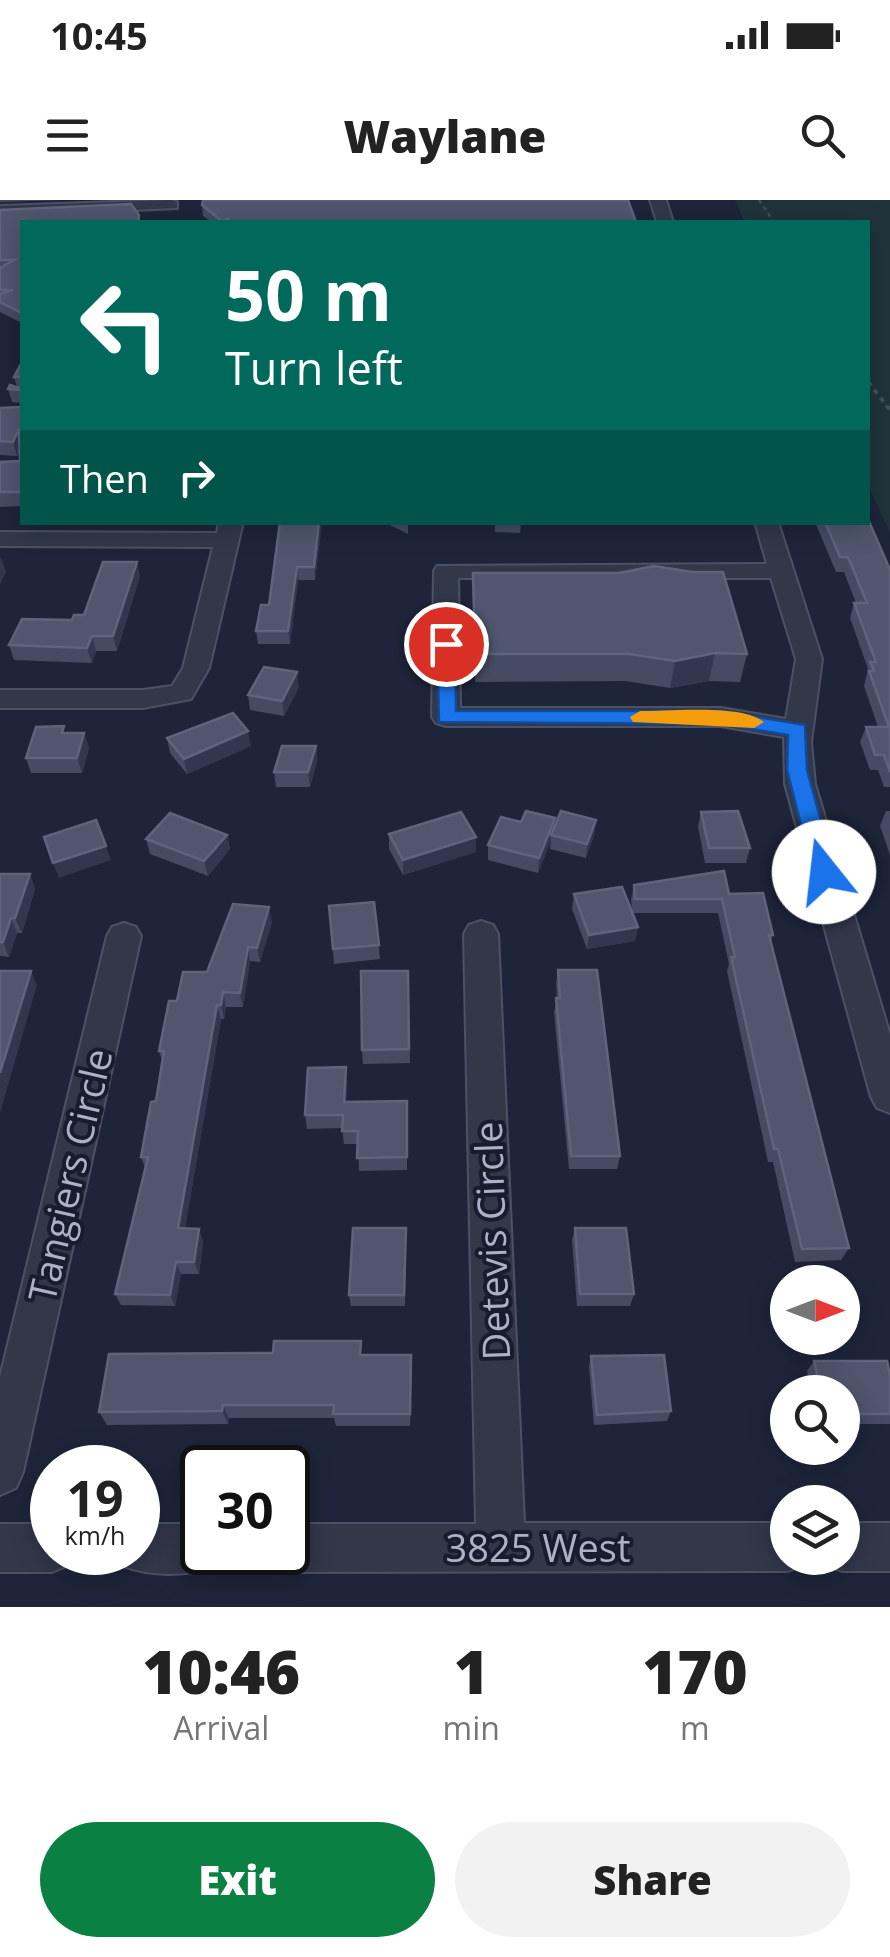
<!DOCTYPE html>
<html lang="en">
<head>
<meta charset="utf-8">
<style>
	:root { --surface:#fff; --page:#f2f2f2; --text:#222; --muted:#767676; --accent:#0b8043 }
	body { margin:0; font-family:"Open Sans",sans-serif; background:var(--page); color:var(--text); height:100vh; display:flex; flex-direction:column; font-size:38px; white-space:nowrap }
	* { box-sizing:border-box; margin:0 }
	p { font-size:32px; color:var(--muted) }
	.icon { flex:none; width:55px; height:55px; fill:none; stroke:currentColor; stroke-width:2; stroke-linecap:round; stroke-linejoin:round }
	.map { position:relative; height:1407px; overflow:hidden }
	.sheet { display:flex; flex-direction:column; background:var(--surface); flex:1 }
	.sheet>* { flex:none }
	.banner { position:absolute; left:20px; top:20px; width:850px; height:305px; border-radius:0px; box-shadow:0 5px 25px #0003; background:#00695c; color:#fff; overflow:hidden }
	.needle { width:65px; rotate:90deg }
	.buttons { position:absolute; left:770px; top:1065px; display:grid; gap:20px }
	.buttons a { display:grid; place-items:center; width:90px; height:90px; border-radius:50%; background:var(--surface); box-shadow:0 5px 25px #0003; font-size:50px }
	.speed { position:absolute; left:30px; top:1245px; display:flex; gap:20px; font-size:50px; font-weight:700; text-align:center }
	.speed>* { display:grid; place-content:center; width:130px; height:130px; border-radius:50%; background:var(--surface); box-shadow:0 5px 25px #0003; line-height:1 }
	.speed small { font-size:25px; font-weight:400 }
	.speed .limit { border:5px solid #111; border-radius:15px; background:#fff; color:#111 }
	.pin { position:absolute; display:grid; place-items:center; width:85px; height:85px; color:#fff; margin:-42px; border:5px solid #fff; border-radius:50%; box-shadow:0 2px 10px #0007 }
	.me { position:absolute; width:110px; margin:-55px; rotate:344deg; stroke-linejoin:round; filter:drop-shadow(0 0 8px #0008) }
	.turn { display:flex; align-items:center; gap:35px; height:210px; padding:0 40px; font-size:45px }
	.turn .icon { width:130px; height:130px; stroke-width:2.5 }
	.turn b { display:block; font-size:70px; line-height:85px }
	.then { display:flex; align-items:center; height:95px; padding:0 40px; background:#0003; gap:20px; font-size:38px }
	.eta { display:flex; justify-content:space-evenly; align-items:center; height:170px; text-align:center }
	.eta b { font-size:60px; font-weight:800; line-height:70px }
	.button { display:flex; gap:20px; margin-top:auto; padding:20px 40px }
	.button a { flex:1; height:115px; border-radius:60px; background:var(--accent); color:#fff; font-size:40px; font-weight:800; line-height:115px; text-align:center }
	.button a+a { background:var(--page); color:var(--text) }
	.status { display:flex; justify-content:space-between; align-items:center; height:70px; padding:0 50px; background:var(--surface); direction:ltr }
	.status svg { height:28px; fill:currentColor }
	header { display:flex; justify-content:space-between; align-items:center; height:130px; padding:0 40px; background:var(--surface); font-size:45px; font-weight:800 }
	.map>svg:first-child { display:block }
</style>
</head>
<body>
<div class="status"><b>10:45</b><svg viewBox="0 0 49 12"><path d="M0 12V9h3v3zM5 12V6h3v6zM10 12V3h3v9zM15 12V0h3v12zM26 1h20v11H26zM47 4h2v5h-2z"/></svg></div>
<header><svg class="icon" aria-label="menu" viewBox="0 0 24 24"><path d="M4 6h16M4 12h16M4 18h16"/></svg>Waylane<svg class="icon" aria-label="search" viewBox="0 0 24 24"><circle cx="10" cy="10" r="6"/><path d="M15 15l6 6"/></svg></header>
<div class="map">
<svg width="890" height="1407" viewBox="0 0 890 1407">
	<rect width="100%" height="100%" fill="#1e253a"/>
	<path fill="#20333b" d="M735,0H890V333L868,285V22H745Z"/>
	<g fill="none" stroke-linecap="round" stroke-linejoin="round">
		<g stroke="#4c5265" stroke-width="4">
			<g id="minor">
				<path d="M171,0L177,2V8L0,16V6Z"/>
				<path d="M650,0H666L673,22H657Z"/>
				<path d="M219,322H243L209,468L191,499L143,508H0V490H143L172,486L183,468L213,347L0,346V332L217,333Z"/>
				<path d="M755,322H778L822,459L811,542L815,584L890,835V913L877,908L871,897L785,584L784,537L721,526H446L436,523L432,517L434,371L437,366L767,364ZM458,378H771L796,459L786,519L721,508H460Z"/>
				<path d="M481,721L493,725L498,734L524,1323H788V1358H808L805,1364L788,1371L288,1372L271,1365L266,1352H288V1324H476L464,734L469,725Z"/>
				<path d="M124,723L136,727L141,736L23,1272L16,1288L0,1295V1177L107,736L112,727Z"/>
				<path d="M842,1323H890V1371H842L825,1364L822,1358H842Z"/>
				<path d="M0,1324H52V1352H74L69,1365L52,1372H0Z"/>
				<path d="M138,1324H202V1352H224L219,1365C191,1377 149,1377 121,1365L116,1352H138Z"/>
			</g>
		</g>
		<path stroke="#3d5058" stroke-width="2.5" stroke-dasharray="4 4" stroke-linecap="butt" d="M759,0L774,22"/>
		<path stroke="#3d5058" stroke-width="4" stroke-dasharray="5 5" stroke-linecap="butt" d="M868,182L890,210"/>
		<use href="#minor" fill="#32374a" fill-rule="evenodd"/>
	</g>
	<g fill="#444b63">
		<path d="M0,0H64L0,2Z"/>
		<path d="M202,5L636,22H212L203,16Z"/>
		<path d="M0,10L139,15L140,22H22V123L0,112Z"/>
		<path d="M22,162V306L0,307V262L20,261V251L17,256L0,255V208L21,207V203L12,202L8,189L17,187L14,177Z"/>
		<path d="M280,322H322L315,380H298L290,444H258L256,431L269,405Z"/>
		<path d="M384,322H408V334Z"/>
		<path d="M495,322H521L520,333L495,332Z"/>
		<path d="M815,322H868L890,370V587H884L878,570H870L860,542L866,527H878L864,486L868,469L850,418L854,403H856L844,372H836Z"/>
		<path d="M473,373L747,454L740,482L709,481L670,488L625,481L475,482Z"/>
		<path d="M140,376L117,451H96L92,463L14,460L9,445L84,415Z"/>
		<path d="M299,487L284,516L250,510L248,495Z"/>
		<path d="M84,533L89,548L82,573H31L26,558Z"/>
		<path d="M167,538L251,546L187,574L170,553Z"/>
		<path d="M316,546L317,561L310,587H276L274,572Z"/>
		<path d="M886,611H890V655L880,626Z"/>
		<path d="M701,612L750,648L746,663H705L698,626Z"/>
		<path d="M555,618L554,628L596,620L594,635L586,658L550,649L551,640L538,673L488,660V645L521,622Z"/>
		<path d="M389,634L476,652L403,675L389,649Z"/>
		<path d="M227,635L230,649L208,676L150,654L146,639Z"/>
		<path d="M0,674H30L35,689L22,733H17L9,757L0,756Z"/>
		<path d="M634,685L729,694L773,735L771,741L849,1048L841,1060L795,1062L773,962H768L727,771L729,764L718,713H632L638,727L635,741L587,749L572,709L574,694L632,712L631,700Z"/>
		<path d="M374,702L380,759L334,764L329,706Z"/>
		<path d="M272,722L260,762L250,761L243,807H226L224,819H221L185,1028L203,1041L199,1074H181L175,1106L121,1105L115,1094L145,968L141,957L156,901L162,860L159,851L177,801L207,772Z"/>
		<path d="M558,770L620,956L617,969H569L554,812L557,798L556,784Z"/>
		<path d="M408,771L410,863L363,864L362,850Z"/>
		<path d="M347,881L346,902L407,901V970L359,971L358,944H344L342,928L307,929L305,915Z"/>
		<path d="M406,1028L405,1106H351L349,1095Z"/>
		<path d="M575,1028L634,1094L630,1106H577L572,1040Z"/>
		<path d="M363,1155L412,1169L410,1226H336L334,1218H229L228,1224L107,1225L99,1212Z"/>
		<path d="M591,1156L671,1211L667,1221L594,1225L589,1167Z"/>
		<path d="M814,1161L890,1175V1224H842V1192H811L807,1171Z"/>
	</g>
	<g fill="#30374e">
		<path d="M19,229L22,245L17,256L13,242Z"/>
		<path d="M319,322H322L315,380L314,367Z"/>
		<path d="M1,357L6,372L0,385V360Z"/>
		<path d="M137,362L140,376L117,451L113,436Z"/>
		<path d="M297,367L298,380L290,444L288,431Z"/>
		<path d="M92,436L96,451L92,463L87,448Z"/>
		<path d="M715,453L709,481L670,488L675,461Z"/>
		<path d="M297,472L299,487L284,516L282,501Z"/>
		<path d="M248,531L251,546L187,574L184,559Z"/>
		<path d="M84,533L89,548L82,573L77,558Z"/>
		<path d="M316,546L317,561L310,587L308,572Z"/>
		<path d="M555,618L553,635H551V640L538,673L539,658Z"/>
		<path d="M596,620L594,635L586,658L587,644Z"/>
		<path d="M227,635L230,649L208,676L204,661Z"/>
		<path d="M476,637V652L403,675V660Z"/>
		<path d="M106,646L111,660L59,678L53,663Z"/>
		<path d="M30,674L35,689L22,733L15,718Z"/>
		<path d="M269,707L272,722L260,762L257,748Z"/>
		<path d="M11,718L17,733L9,757L3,742Z"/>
		<path d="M638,727L635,741L587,749L589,735Z"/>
		<path d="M248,747L250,761L243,807L240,793Z"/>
		<path d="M31,771L37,785L0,913V873Z"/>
		<path d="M223,792L226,807L224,819L221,805Z"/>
		<path d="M217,805L221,819L183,1040L178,1028Z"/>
		<path d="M346,867L347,881L346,916L344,902Z"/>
		<path d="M199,1029L203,1041L199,1074L194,1062Z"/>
		<path d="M176,1062L181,1074L175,1106L170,1095Z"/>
		<path d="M223,1205L229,1218L228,1224L222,1211Z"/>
	</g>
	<g fill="#4f566e" stroke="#5e647c" stroke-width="2.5">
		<path d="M203,0H628L636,22H230L228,19L222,21L202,5Z"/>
		<path d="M131,4L139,15L138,22H22V113L0,102V94L13,90H0V68L14,60H0V10Z"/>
		<path d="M22,162V177H14Z"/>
		<path d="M10,185L22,189V292H0V262L20,261L19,229L13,242L0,241V208L21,207V190L8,189Z"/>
		<path d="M868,319L890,370V572L884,555H875L866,527H889L869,471H874L870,462H876L854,403H867L848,357H840L825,322H868Z"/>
		<path d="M280,322H319L314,367H297L288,431H256L261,405H269Z"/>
		<path d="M103,362H137L113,436H92L87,448L9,445L22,419L72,420L74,415H84Z"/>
		<path d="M654,366L692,372H723L747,454L715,453L675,461L629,454H475L473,373H619Z"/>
		<path d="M264,467L297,472L282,501L248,495Z"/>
		<path d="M233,513L248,531L184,559L167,538Z"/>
		<path d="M64,526L62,533H84L77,558H26L36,527Z"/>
		<path d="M282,546H316L308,572H274Z"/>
		<path d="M526,611L555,618L539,658L488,645L501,617L521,622Z"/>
		<path d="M561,611L596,620L587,644L551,635Z"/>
		<path d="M738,611L750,648H709L701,612Z"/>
		<path d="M461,612L476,637L403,660L389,634Z"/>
		<path d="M170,613L227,635L204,661L146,639Z"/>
		<path d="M96,620L106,646L53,663L44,637Z"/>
		<path d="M724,671L729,694L763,693L773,735H769L849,1048L802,1049L778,949H774L731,757H735L722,699H635L634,685Z"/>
		<path d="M0,674H30L15,718H11L3,742H0Z"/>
		<path d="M622,687L638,727L589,735L574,694Z"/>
		<path d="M374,702L379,745L333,749L329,706Z"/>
		<path d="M233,704L269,707L257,748L248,747L240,793L223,792L221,805H217L178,1028L199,1029L194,1062H176L170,1095L115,1094L148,957H141L151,902L156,901L164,851H159L169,801H177L183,772H207Z"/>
		<path d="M558,770H597L620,956H571L556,798H560Z"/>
		<path d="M0,771H31L0,873Z"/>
		<path d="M361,771H408L409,849L362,850Z"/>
		<path d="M346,867L344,902L407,901V957L357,958L358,931H342L343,915H305L308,868Z"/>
		<path d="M353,1028H406L404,1095H349Z"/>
		<path d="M575,1028H626L634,1094H580Z"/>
		<path d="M274,1141H361L360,1155H411L410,1214H333L334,1205H223L222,1211L99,1212L109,1154L273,1153Z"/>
		<path d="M664,1155L671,1211L597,1215L591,1156Z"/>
		<path d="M814,1161H887L890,1175V1214H842V1192H821Z"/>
	</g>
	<path fill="#1a73e8" stroke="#114b97" stroke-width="2.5" d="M446,439L455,444L456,511H721L805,525L807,570L835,672L832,678H816L813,672L787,570L788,535L721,524L439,522L437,444Z"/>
	<path fill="#f59e0b" d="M640,511C669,511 744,504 764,522L754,528L633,522L630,517Z"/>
	<g text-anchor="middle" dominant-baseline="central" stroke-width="8" stroke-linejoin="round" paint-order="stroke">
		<g font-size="38" fill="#acb1c7" stroke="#171d2e">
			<text transform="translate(69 975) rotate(-77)">Tangiers Circle</text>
			<text transform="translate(491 1041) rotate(-92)">Detevis Circle</text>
			<text x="538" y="1347">3825 West</text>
		</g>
	</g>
</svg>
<div class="buttons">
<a><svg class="needle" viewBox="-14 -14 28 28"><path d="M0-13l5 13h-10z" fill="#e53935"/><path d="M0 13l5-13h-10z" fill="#767676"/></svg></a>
<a><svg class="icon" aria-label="search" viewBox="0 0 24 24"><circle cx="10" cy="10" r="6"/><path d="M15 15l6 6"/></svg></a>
<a><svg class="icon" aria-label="layers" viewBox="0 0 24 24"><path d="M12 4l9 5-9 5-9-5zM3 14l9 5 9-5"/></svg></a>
</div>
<div class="speed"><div>19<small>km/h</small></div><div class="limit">30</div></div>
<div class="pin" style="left:446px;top:444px;background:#d93025"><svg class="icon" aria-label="arrive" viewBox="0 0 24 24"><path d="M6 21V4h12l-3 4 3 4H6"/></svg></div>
<svg class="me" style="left:824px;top:672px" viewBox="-20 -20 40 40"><circle r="19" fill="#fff"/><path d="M0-13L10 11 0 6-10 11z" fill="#1a73e8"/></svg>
<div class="banner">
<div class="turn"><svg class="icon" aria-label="left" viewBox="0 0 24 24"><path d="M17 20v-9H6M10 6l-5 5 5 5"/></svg><div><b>50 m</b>Turn left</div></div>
<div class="then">Then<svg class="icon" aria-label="right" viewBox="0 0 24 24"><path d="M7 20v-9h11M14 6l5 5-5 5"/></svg></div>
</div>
</div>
<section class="sheet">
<div class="eta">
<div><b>10:46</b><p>Arrival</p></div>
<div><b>1</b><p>min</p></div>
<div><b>170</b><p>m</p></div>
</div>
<div class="button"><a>Exit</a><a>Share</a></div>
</section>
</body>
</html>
